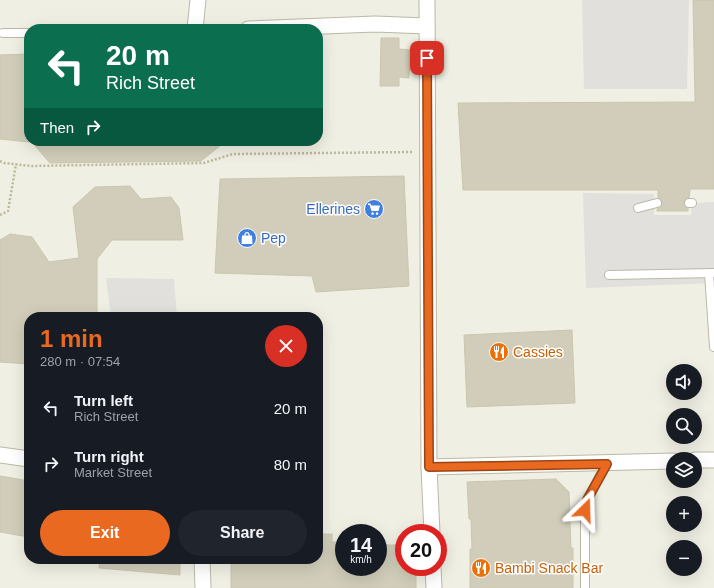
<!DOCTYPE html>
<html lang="en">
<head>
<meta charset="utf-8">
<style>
	:root { --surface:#171b24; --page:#20242c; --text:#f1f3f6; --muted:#9ea1a6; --accent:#ea6920 }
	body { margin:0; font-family:Arial,sans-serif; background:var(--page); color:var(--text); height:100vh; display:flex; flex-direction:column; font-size:15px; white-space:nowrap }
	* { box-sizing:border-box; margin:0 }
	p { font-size:13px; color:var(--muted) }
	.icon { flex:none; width:22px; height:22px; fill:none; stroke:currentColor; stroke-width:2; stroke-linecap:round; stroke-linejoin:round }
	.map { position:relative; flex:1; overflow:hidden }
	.drawer { position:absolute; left:24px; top:312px; width:299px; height:252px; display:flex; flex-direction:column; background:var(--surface); border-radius:16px; box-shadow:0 4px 16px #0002 }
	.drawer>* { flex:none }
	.top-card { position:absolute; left:24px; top:24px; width:299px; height:122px; border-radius:16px; box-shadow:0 4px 16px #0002; background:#0b6e4f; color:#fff; overflow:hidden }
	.tools { position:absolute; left:666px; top:364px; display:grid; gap:8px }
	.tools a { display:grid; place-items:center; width:36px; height:36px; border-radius:50%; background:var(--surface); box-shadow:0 4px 16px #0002; font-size:20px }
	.speed { position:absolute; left:335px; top:524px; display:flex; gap:8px; font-size:20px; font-weight:700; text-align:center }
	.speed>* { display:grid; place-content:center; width:52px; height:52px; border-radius:50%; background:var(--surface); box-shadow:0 4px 16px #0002; line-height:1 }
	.speed small { font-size:10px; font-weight:400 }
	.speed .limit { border:6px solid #d22; background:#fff; color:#111 }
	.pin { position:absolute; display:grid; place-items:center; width:34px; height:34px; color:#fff; margin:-17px; border-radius:8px; box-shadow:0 2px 6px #0006 }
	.me { position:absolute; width:44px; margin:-22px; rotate:22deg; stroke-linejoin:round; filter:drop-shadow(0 0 3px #0008) }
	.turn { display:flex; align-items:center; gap:14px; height:84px; padding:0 16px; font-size:18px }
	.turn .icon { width:52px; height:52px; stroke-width:2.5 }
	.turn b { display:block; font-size:28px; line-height:34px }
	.then { display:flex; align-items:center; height:38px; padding:0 16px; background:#0003; gap:8px; font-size:15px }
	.round { display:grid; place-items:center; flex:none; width:42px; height:42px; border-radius:21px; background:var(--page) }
	.head { display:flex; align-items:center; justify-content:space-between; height:68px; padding:0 16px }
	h1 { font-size:24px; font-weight:700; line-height:30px; color:var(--accent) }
	.primary-button { display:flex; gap:8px; margin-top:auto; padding:8px 16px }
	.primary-button a { flex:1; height:46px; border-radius:24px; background:var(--accent); color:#fff; font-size:16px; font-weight:700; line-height:46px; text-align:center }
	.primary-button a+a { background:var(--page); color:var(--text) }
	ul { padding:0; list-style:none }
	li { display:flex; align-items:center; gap:12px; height:56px; padding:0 16px }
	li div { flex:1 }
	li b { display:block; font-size:15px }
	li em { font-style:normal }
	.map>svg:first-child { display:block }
</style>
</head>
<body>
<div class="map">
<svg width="714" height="588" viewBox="0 0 714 588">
	<rect width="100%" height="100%" fill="#f0efe3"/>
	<g fill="#e1e0dc">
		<path d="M582,0H689L687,89H584Z"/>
		<path d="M583,193L654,194V215H691L692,203L714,202V283L586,288Z"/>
		<path d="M106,278L174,279L177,317H111Z"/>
	</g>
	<g fill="#d1cdba" stroke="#cbc6ad">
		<path d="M693,0H714V189H690L689,198H686L684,203V206L688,208V211H657V209L661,207L662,204L661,199L658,198V190H463L458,103L695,102Z"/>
		<path d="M381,38H399V49L410,50L409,78L399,77V86H380Z"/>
		<path d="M29,54V142L0,139V55Z"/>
		<path d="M31,141H226L201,161L50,163Z"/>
		<path d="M404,176L409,286L316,292L312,276L215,273L220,179Z"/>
		<path d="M130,186L141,199L171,197L179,208L183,240H112L97,259V317H29V364L0,362V240L10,234L32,237L49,262L79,258L73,207L95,187Z"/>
		<path d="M572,330L575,403L467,407L464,335Z"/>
		<path d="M0,476L29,481V537L0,532Z"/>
		<path d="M556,479L569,492L571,548H573V588H470V549H472L471,519H469L467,482Z"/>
		<path d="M318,534H332V542H344V567H378V545H404V567H416V588H231V559H318Z"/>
		<path d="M100,559H180V575L99,568Z"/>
	</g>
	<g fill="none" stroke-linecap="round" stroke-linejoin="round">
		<g stroke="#bbb8a7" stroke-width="10">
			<g id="service">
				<path d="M3,33H29"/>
				<path d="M689,203H692"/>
				<path d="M638,208L657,203"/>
				<path d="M709,273L714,347"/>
				<path d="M609,275L714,273"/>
				<path d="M585,588V510L587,500L607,463"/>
			</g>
		</g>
		<g stroke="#bbb8a7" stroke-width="17">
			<g id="minor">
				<path d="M427,0L429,467L432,533"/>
				<path d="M195,29L198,0"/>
				<path d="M248,29L375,24L427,26"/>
				<path d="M0,455L29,459"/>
				<path d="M695,460H714"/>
				<path d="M429,467L673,461"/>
				<path d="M202,559L203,588"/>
				<path d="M433,567L434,588"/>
			</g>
		</g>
		<g stroke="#bcb799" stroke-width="2.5" stroke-dasharray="2 2" stroke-linecap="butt">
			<path d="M0,161L4,163L31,166L204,163L233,154L413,152"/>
			<path d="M0,215L8,211L16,164"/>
		</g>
		<use href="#service" stroke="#fff" stroke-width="8"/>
		<use href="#minor" stroke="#fff" stroke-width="15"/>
	</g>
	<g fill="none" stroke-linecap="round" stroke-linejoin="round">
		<g stroke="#984415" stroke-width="10">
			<path id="route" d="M427,58L429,467L607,464L587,500L585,510"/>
		</g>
		<use href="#route" stroke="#ea6920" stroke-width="7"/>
	</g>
	<defs>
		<g id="supermarket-disc" transform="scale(1)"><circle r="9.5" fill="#3f7fe0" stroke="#fff"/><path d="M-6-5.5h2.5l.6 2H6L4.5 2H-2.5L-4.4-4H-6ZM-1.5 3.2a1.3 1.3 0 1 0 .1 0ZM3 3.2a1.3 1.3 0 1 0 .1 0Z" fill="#fff"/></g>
		<g id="shop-disc" transform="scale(1)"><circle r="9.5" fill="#3f7fe0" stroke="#fff"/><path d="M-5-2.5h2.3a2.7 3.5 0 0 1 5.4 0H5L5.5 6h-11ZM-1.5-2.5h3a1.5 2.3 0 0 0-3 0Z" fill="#fff"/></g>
		<g id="restaurant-disc" transform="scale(1)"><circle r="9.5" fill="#e8710a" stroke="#fff"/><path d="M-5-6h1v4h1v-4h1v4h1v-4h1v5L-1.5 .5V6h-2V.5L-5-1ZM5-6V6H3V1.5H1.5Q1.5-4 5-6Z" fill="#fff"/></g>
	</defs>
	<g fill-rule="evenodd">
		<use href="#supermarket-disc" x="374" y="209"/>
		<use href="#shop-disc" x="247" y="238"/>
		<use href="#restaurant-disc" x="499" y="352"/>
		<use href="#restaurant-disc" x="481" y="568"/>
	</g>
	<g text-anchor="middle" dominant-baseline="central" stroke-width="3" stroke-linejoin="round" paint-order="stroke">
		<g font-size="14" fill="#366cbe" stroke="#fff" text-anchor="end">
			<text x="360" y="209">Ellerines</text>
			<text x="261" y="238" text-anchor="start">Pep</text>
		</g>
		<g font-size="14" fill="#c56008" stroke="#fff" text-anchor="start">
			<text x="513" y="352">Cassies</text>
			<text x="495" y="568">Bambi Snack Bar</text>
		</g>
	</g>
</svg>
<div class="tools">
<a><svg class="icon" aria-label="sound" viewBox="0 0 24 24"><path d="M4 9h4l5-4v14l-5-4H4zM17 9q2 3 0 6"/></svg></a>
<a><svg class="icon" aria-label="search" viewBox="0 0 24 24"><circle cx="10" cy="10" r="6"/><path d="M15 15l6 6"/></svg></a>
<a><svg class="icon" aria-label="layers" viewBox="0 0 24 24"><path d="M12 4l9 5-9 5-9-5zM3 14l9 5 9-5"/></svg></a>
<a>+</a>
<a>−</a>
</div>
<div class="speed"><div>14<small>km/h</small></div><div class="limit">20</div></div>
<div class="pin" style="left:427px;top:58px;background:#d93025"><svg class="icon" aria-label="arrive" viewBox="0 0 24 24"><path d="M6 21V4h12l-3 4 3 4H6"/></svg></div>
<svg class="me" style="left:585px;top:510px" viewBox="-20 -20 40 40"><path d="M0-17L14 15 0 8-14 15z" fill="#ea6920" stroke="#fff" stroke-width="4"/></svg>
<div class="top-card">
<div class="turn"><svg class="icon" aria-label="left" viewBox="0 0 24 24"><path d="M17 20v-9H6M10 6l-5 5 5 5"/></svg><div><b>20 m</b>Rich Street</div></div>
<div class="then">Then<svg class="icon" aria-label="right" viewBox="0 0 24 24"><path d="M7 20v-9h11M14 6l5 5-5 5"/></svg></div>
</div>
<section class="drawer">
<div class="head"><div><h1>1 min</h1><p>280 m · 07:54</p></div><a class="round" style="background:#d93025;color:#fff"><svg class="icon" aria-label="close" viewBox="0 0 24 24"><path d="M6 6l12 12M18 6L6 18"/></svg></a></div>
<ul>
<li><svg class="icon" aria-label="left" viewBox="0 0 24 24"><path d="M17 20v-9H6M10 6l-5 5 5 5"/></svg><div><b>Turn left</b><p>Rich Street</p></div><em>20 m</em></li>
<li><svg class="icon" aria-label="right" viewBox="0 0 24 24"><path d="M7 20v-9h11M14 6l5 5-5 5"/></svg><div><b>Turn right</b><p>Market Street</p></div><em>80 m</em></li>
</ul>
<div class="primary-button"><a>Exit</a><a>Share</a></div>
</section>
</div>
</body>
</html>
